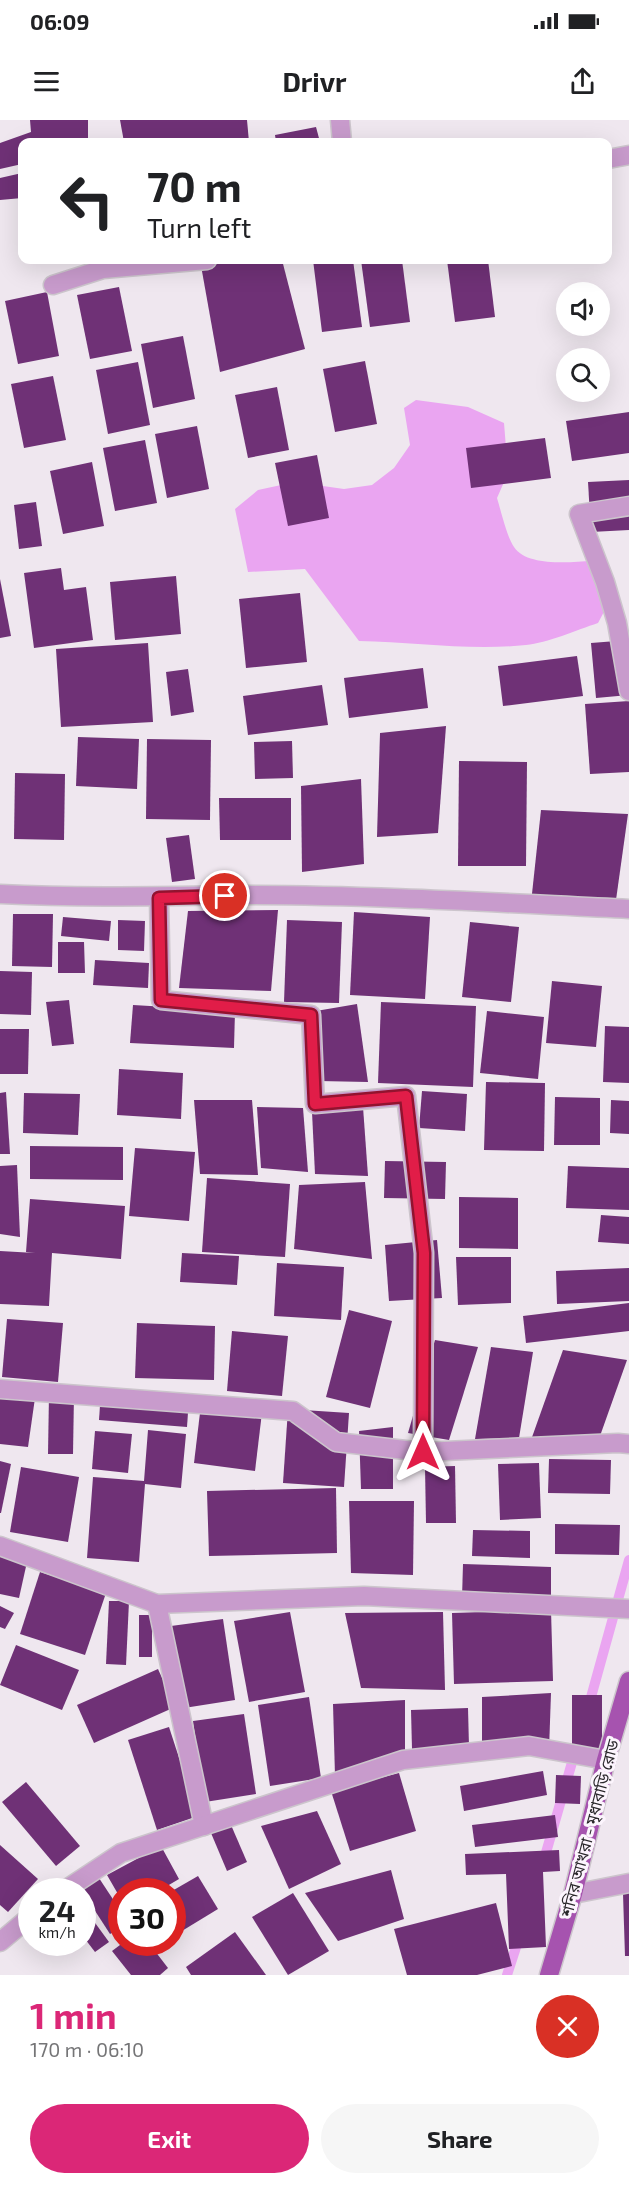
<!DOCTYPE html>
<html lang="en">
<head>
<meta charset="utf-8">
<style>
	:root { --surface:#fff; --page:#f6f6f6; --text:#202124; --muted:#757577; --accent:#db2777 }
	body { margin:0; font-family:"Exo 2","Noto Sans Bengali",sans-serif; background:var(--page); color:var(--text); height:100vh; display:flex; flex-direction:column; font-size:22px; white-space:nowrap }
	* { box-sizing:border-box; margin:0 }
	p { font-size:20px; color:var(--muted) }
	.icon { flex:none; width:33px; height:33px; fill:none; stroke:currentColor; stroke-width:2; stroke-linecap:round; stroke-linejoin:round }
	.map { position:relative; height:1855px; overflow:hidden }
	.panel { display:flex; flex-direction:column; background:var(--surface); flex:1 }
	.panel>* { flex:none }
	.banner { position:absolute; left:18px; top:18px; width:594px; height:126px; border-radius:12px; box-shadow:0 6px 24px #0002; background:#fff; color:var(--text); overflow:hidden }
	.controls { position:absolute; left:556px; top:162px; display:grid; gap:12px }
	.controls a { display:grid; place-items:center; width:54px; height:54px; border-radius:50%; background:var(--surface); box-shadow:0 6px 24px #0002; font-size:30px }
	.speed { position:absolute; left:18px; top:1758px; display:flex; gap:12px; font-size:30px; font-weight:700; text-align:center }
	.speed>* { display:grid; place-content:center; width:78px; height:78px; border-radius:50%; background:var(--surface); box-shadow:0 6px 24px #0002; line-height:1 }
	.speed small { font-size:15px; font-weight:400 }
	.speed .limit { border:9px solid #d22; background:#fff; color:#111 }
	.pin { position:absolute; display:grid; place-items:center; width:51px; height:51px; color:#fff; margin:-26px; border:3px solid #fff; border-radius:50%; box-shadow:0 2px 6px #0007 }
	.me { position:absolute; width:66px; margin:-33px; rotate:0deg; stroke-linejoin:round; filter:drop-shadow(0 0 4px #0008) }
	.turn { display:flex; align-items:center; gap:21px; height:126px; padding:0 30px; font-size:27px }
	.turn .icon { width:78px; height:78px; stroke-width:2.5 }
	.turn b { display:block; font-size:42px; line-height:51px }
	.round { display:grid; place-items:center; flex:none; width:63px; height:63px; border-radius:32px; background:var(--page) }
	.summary { display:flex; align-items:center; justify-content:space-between; height:102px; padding:0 30px }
	h1 { font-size:36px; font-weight:700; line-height:45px; color:var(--accent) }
	.cta { display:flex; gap:12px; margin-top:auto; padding:12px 30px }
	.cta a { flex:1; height:69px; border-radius:36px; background:var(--accent); color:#fff; font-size:24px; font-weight:700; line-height:69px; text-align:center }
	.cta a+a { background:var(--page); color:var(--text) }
	.status { display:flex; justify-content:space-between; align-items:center; height:42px; padding:0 30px; background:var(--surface); direction:ltr }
	.status svg { height:16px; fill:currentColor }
	header { display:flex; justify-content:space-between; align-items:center; height:78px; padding:0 30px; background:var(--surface); font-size:27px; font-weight:700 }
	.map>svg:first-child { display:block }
</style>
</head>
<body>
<div class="status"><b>06:09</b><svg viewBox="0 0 49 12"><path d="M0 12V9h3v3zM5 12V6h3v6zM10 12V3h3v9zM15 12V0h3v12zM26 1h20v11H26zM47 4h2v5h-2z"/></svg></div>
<header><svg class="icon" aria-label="menu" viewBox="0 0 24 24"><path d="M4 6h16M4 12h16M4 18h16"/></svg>Drivr<svg class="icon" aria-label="share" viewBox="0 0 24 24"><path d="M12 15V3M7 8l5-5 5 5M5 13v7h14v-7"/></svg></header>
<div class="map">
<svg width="629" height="1855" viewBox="0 0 629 1855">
	<rect width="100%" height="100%" fill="#efe7ef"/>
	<path fill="#eaa5f1" d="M416,280L468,287L504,303L508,353L497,378C501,391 507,417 514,427C527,447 571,442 591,441L606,488L598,503C577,510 547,523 526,525C470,531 415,522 359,521L305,449L248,452L235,389L258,370L295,362L344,369L372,365L394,348L410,325L404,288Z"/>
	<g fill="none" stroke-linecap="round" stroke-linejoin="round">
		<g stroke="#eaa5f1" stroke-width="10">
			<path d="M588,1588L629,1440"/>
			<path d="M543,1743L575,1632"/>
			<path d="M507,1855L520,1815"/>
		</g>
	</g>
	<g fill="#6f3176">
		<path d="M30,0H88V22H22V44L0,49V23L31,12Z"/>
		<path d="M120,0H247L249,22H124Z"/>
		<path d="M316,7L320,22H276L275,15Z"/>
		<path d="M22,53V78L0,80V58Z"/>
		<path d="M200,140H282L305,229L220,252Z"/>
		<path d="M313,140H353L362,207L322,212Z"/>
		<path d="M361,140H402L410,202L370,207Z"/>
		<path d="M447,140H488L495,197L455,202Z"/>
		<path d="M119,167L132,231L90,239L77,175Z"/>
		<path d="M47,172L59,236L18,244L5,181Z"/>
		<path d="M183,216L195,279L153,288L141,224Z"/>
		<path d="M365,241L377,304L335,312L323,249Z"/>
		<path d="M138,242L150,305L108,314L96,250Z"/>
		<path d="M53,256L66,320L24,328L11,264Z"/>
		<path d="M277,267L289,330L248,338L235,275Z"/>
		<path d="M629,292V333L572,341L566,301Z"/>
		<path d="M197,306L209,369L167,378L155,314Z"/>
		<path d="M545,318L551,358L471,368L466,328Z"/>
		<path d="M145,320L157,383L115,391L103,328Z"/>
		<path d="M317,335L329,398L288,406L275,343Z"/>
		<path d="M92,342L104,406L63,414L50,351Z"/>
		<path d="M629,360V410L591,412L588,362Z"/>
		<path d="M36,382L42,426L19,429L14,385Z"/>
		<path d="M61,448L64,470L86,467L93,520L34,528L24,453Z"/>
		<path d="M176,456L181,514L115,520L110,462Z"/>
		<path d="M0,459L11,516L0,518Z"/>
		<path d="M300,473L307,542L246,548L239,479Z"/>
		<path d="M629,520V575L596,578L591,523Z"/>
		<path d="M148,523L153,602L61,607L56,529Z"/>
		<path d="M577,536L583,576L503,586L498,546Z"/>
		<path d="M423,548L428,588L349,598L344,558Z"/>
		<path d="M188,549L194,592L171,596L166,552Z"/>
		<path d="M322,565L328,605L248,615L243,576Z"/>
		<path d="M629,581V652L590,654L585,584Z"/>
		<path d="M446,606L438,713L377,717L380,613Z"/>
		<path d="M78,617L139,619L137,669L76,666Z"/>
		<path d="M147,619L211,620L210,700L146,699Z"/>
		<path d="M292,621L293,658L255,659L254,622Z"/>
		<path d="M459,641L527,642L526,746H458Z"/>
		<path d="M15,653L65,654L64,720L14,719Z"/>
		<path d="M361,659L364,744L302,752L301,666Z"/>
		<path d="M219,678H291V720H220Z"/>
		<path d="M541,690L628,694L615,787L531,783Z"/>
		<path d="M189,715L195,759L172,762L166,718Z"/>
		<path d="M278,790L271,871L179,868L188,791Z"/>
		<path d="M354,792L430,797L425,879L350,875Z"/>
		<path d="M13,794H53L52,847L12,846Z"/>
		<path d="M63,797L111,801L109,821L61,816Z"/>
		<path d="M118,800L145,801L144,831L118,830Z"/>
		<path d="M287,800L342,802L339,883L284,882Z"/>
		<path d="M470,802L519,807L511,882L462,877Z"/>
		<path d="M58,822H84L85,853H58Z"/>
		<path d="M95,840L149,843L148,868L93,865Z"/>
		<path d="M0,851L32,852L31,895L0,894Z"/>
		<path d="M552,861L602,866L596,927L546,923Z"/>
		<path d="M69,880L74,924L52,926L46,882Z"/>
		<path d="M381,882L476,886L473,967L378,963Z"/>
		<path d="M357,884L368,962L319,961L316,891Z"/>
		<path d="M133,885L235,891L234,928L130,923Z"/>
		<path d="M487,891L544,897L538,959L480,953Z"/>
		<path d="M605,906L629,907V963L603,962Z"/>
		<path d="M0,909H29L28,954H0Z"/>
		<path d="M119,949L183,953L181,999L117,995Z"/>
		<path d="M486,962L545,963L544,1031L484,1030Z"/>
		<path d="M422,971L467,974L465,1011L419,1008Z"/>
		<path d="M6,972L10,1034H0V973Z"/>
		<path d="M24,973L80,974L78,1015L23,1013Z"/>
		<path d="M555,977L600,978V1025H554Z"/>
		<path d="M194,980H252L258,1055L200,1054Z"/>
		<path d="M611,980L629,981V1014L610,1013Z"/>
		<path d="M257,987L303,988L308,1052L261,1048Z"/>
		<path d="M363,987L368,1056L315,1054L312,992Z"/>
		<path d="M30,1026L123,1027V1060L30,1059Z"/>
		<path d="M135,1028L195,1032L189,1101L129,1096Z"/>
		<path d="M385,1041L446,1042L445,1079L384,1078Z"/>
		<path d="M17,1045L20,1117L0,1114V1046Z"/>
		<path d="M568,1046L629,1048V1090L566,1088Z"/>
		<path d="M207,1058L290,1064L285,1137L202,1132Z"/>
		<path d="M365,1062L372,1139L294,1129L299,1065Z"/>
		<path d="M459,1077L518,1078V1129L459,1128Z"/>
		<path d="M30,1079L125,1086L121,1139L52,1133L49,1186L0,1184V1131L35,1133L26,1132Z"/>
		<path d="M601,1095L629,1097V1124L598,1122Z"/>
		<path d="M437,1120L442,1178L389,1181L385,1125Z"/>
		<path d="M182,1133L239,1136L237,1165L180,1162Z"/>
		<path d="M456,1137H511V1183L458,1185Z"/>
		<path d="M277,1143L344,1147L341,1200L274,1196Z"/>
		<path d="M629,1148V1181L557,1184L556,1151Z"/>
		<path d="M629,1183V1211L526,1223L523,1196Z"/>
		<path d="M349,1190L392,1201L370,1288L326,1277Z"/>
		<path d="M7,1199L63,1203L58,1262L2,1257Z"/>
		<path d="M137,1203L215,1206L214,1260L135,1258Z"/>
		<path d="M232,1211L288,1216L282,1276L227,1271Z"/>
		<path d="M435,1220L478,1227L449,1320L408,1313Z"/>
		<path d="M491,1227L533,1232L519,1318L475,1319Z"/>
		<path d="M563,1230L627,1240L600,1316L531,1320Z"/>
		<path d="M101,1271L189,1278L187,1307L99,1300Z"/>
		<path d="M49,1274H74L73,1334H48Z"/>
		<path d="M0,1276L35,1278L28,1327L0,1324Z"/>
		<path d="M202,1276L263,1284L255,1351L194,1343Z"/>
		<path d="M288,1289L349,1293L344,1367L283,1363Z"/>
		<path d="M393,1307V1369H361L359,1311Z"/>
		<path d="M148,1310L186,1314L181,1368L145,1364L139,1442L87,1438L93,1357L144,1361Z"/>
		<path d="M95,1311L132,1314L128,1353L92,1349Z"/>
		<path d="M549,1339L611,1340L610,1374L548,1373Z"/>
		<path d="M0,1341L11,1344L1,1393H0Z"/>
		<path d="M539,1343L541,1398L500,1400L498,1344Z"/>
		<path d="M455,1346L456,1403H426L425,1347Z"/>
		<path d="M21,1347L79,1357L68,1422L10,1412Z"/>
		<path d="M336,1368L337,1433L209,1436L207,1371Z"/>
		<path d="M349,1381H414L413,1455L351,1453Z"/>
		<path d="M555,1404L620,1405L619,1435L555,1434Z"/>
		<path d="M473,1410L530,1411V1438L472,1436Z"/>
		<path d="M0,1436L27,1442L19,1478L0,1474Z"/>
		<path d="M463,1444L551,1447V1483L462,1478Z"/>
		<path d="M40,1452L106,1473L85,1535L20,1514Z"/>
		<path d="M109,1481H129L126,1545L106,1544Z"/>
		<path d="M0,1486L14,1493L5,1509L0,1507Z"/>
		<path d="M551,1490L553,1561L454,1564L452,1493Z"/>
		<path d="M290,1492L305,1572L249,1582L234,1501Z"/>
		<path d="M443,1492L445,1570L361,1568L345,1493Z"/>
		<rect x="139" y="1495" width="13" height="42"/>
		<path d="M223,1499L235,1580L184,1588L171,1506Z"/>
		<path d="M16,1525L79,1550L62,1590L0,1565Z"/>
		<path d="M158,1549L175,1587L94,1623L77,1585Z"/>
		<path d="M551,1573L549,1630L482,1634V1577Z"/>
		<rect x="572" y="1575" width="30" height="67"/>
		<path d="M309,1577L321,1658L270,1666L258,1585Z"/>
		<path d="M405,1580V1642L335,1656L333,1584Z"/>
		<path d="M468,1588L469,1627L412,1629L411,1590Z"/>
		<path d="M244,1594L256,1674L205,1682L193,1601Z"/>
		<path d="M169,1607L198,1696L157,1710L128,1620Z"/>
		<path d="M543,1651L547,1675L464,1691L460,1666Z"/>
		<path d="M399,1653L416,1711L350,1731L331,1671Z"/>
		<path d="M556,1655L581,1656L580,1684L555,1683Z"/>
		<path d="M26,1662L80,1726L56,1746L2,1682Z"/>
		<path d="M317,1691L341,1744L289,1769L261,1706Z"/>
		<path d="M555,1695L558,1717L475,1727L472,1705Z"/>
		<path d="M231,1705L247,1742L227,1751L211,1713Z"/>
		<path d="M0,1725L38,1759L8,1792L0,1785Z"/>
		<path d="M161,1726L179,1759L157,1772H122V1781L107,1755Z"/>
		<path d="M559,1730L560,1751L543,1752L546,1827L509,1829L506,1754L466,1755L465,1734Z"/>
		<path d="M391,1750L404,1799L338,1821L305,1773Z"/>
		<path d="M97,1755L122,1793V1807L110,1814L79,1766Z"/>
		<path d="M198,1756L218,1789L172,1817V1771Z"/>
		<path d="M293,1773L329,1831L288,1855L252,1797Z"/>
		<path d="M629,1773V1836H625L623,1774Z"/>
		<path d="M496,1783L512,1846L477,1855H407L394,1809Z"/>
		<path d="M82,1785L109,1822L95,1832L82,1815Z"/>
		<path d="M235,1812L266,1855H191L186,1847Z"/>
		<path d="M124,1822H148L168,1848L160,1855H131L112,1831Z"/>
	</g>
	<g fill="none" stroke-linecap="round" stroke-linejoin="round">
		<g stroke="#ccc5cc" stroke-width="21">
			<g id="minor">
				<path d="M340,0L342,22"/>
				<path d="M608,39L629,35"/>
				<path d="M53,165L103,149L207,140"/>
				<path d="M629,386L579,394L605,462L617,503L629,571"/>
				<path d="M0,774C82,778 164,776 246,775C374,775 502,783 629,789"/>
				<path d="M159,778L161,880L311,895L315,984L406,976L424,1133L423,1332"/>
				<path d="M0,1269L293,1291L336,1322L423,1332L618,1323L629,1324"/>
				<path d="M0,1426L157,1484L364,1476L629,1489"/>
				<path d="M157,1484L204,1706"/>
				<path d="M62,1772L121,1733L403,1640L529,1626L606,1640"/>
				<path d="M573,1774L629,1763"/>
				<path d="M0,1822L32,1795"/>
			</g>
		</g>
		<g stroke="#ccc5cc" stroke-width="21">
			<path id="major" d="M549,1855L573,1774L606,1640L629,1561"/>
		</g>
		<use href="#minor" stroke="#c89bcc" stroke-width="18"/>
		<use href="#major" stroke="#a653af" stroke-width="18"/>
	</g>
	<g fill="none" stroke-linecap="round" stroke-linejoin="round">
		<g stroke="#92132f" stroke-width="15">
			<path id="route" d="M225,776L159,778L161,880L311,895L315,984L406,976L424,1133L423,1332"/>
		</g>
		<use href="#route" stroke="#e11d48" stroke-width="10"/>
	</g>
	<g text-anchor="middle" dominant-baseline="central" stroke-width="6" stroke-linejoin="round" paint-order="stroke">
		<g font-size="16" fill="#2b292c" stroke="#fcf5fd">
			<text transform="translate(589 1708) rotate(-75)">শনির আখরা - মৃধাবাড়ি রোড</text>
		</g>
	</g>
</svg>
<div class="controls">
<a><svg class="icon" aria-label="sound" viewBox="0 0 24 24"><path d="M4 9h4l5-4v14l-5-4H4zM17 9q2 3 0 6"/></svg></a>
<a><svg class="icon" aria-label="search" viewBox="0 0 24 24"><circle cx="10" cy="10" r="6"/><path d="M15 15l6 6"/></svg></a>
</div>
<div class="speed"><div>24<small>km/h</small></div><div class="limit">30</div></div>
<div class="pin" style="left:225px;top:776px;background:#d93025"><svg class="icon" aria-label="arrive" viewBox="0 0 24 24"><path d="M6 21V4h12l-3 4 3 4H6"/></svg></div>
<svg class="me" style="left:423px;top:1332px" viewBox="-20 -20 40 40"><path d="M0-17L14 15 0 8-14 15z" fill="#e11d48" stroke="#fff" stroke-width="4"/></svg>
<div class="banner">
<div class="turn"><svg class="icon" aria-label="left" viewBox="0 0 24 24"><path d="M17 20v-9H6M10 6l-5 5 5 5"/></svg><div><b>70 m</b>Turn left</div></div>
</div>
</div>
<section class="panel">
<div class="summary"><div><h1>1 min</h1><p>170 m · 06:10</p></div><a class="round" style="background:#d93025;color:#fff"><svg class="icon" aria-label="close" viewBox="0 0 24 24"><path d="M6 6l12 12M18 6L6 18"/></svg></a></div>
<div class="cta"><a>Exit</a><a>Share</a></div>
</section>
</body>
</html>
